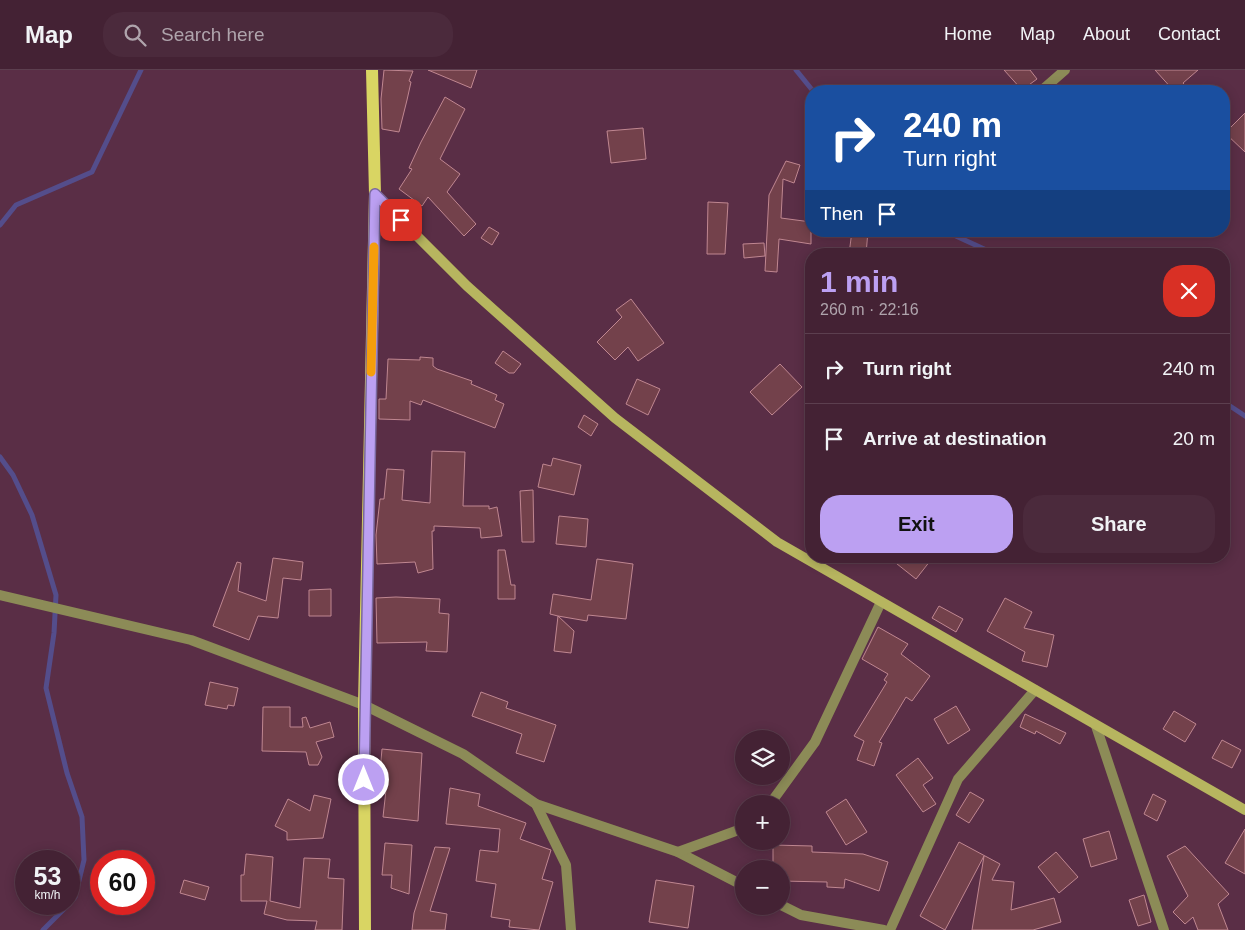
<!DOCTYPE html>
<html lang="en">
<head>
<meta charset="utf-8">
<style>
	:root { --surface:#442234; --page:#4b2a3c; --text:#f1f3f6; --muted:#afa4ac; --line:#5c3f4f; --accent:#bca0f2 }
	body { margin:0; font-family:Arial,sans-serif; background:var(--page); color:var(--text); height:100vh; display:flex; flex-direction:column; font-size:19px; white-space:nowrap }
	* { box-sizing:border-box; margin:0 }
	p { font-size:16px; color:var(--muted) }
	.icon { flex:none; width:28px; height:28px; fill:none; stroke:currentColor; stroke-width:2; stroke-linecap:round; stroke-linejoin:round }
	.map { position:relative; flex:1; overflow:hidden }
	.drawer { position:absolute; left:805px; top:178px; width:425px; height:315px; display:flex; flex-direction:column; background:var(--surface); border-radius:20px; box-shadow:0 2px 12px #0003,0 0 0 1px var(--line) }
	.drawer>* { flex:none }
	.hud { position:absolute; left:805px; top:15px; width:425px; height:152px; border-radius:20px; box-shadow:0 2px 12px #0003,0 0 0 1px var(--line); background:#1a4fa0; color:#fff; overflow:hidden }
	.fabs { position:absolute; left:735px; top:660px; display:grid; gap:10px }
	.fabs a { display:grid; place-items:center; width:55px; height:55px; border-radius:50%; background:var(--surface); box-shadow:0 2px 12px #0003,0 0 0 1px var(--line); font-size:25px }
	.speed { position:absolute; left:15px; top:780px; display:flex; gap:10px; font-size:25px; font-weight:700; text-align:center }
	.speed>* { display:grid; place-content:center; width:65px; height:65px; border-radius:50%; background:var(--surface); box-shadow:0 2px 12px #0003,0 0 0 1px var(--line); line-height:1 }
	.speed small { font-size:12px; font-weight:400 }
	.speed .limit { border:8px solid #d22; background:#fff; color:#111 }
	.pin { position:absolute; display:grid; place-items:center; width:42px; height:42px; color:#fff; margin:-21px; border-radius:10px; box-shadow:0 2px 8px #0006 }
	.me { position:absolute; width:55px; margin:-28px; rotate:0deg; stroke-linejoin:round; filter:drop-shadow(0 0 4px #0008) }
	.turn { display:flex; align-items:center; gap:18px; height:105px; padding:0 15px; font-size:22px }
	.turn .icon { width:65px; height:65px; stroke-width:2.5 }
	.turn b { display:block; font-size:35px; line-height:42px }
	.then { display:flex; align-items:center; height:48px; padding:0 15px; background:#0003; gap:10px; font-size:19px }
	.round { display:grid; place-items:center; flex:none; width:52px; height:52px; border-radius:20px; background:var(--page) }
	.head { display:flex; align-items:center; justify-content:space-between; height:85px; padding:0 15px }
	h1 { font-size:30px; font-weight:800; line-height:38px; color:var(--accent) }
	.primary-button { display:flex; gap:10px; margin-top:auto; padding:10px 15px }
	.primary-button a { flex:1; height:58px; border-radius:20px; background:var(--accent); color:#111; font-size:20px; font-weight:800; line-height:58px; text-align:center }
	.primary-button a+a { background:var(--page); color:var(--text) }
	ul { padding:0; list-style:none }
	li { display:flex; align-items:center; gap:15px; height:70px; padding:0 15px; border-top:1px solid var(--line) }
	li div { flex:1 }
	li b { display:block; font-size:19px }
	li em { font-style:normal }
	header { display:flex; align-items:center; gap:30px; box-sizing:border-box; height:70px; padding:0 25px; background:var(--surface); border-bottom:1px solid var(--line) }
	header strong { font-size:24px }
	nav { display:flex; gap:28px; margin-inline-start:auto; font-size:18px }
	.search { width:350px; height:45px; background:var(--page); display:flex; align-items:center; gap:12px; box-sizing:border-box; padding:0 18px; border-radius:20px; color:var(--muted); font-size:19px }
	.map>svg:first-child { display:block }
</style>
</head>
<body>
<header>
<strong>Map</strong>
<div class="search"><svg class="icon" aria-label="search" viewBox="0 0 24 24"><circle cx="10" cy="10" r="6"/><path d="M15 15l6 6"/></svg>Search here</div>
<nav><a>Home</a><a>Map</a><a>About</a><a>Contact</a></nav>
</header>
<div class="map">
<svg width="1245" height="860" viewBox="0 0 1245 860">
	<rect width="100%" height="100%" fill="#5a2e46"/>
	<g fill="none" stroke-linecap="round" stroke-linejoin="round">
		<g stroke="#544d8b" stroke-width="5">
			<path d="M796,0L813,21"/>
			<path d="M0,155L16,135L92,102L141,0"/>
			<path d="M945,161L995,184"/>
			<path d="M1224,332L1245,346"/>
			<path d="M0,387L13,405L32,445L56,525L54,563L46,618L67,703L82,747L84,790L75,827L69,834"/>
			<path d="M43,860L69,834"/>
		</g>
	</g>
	<g fill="#73414b" stroke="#c08791">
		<path d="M384,0L413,1L409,11L411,12L407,30L399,62L382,59L381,29Z"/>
		<path d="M428,0H477L471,18Z"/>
		<path d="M1004,0H1030L1037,9L1022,20Z"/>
		<path d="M1155,0H1198L1183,13L1190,21H1174Z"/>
		<path d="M445,27L465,39L440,89L460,104L447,122L476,154L464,166L428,127L422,136L399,119L412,99L409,98L421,72Z"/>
		<path d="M1245,43V82L1225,63Z"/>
		<path d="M643,58L646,89L611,93L607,61Z"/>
		<path d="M786,91L800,95L794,113L783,109L781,148L811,152V174L779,169L777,202L765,201L769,125Z"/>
		<path d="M708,132L728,133L725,184H707Z"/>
		<path d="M489,157L499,163L492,175L481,168Z"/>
		<path d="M852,161H868L866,184H849Z"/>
		<path d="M764,173L765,186L744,188L743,174Z"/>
		<path d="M631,229L664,273L638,291L628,277L615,290L597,272L622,247L616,240Z"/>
		<path d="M503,281L521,294L514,303H509L495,293Z"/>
		<path d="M420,287L433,288V296L437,299L472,311L471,314L497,325L495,330L504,334L495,358L423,330L421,335L410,331V350L379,349V329H386L388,289L420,290Z"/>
		<path d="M780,294L802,317L772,345L750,322Z"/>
		<path d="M637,309L660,319L648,345L626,334Z"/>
		<path d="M584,345L598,354L591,366L578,357Z"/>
		<path d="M432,381L465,382L463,436H489V439L497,437L502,466L481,468L480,458L434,456V461H432L433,499L418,503L415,492L377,494L376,465L380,429H384L387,399L404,400L402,430L430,433Z"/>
		<path d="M553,388L581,395L574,425L538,417L543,394L551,396Z"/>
		<path d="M533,420L534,472H522L520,421Z"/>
		<path d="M559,446L588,449L586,477L556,474Z"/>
		<path d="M498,480H505L511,515H515V529H498Z"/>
		<path d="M887,486H934L916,509Z"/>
		<path d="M273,488L303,492L301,510L283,508L278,548L258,546L249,570L213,556L237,492L241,493L238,521L266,531Z"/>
		<path d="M597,489L633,494L626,549L588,545L587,551L558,546L574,561L571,583L554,581L558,546L550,544L553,524L591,530Z"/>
		<path d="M331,519V546H309V520Z"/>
		<path d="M396,527L440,529L439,543L449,544L447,582L426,581L427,572L377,573L376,528Z"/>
		<path d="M1005,528L1032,542L1024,558L1054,565L1047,597L1022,591L1025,582L987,561Z"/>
		<path d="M939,536L963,549L956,562L932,548Z"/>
		<path d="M878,557L908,574L901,584L930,606L912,631L906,627L879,672L882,673L874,696L857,690L864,671L854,666L887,612L884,610L888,604L862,589Z"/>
		<path d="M210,612L238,618L234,636L228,635L227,639L205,635Z"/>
		<path d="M481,622L508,632L506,638L556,655L544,692L516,683L522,664L472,646Z"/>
		<path d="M956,636L970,660L948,674L934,649Z"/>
		<path d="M263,637H290V657H303L302,648L306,647L310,658L330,652L334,667L316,672L322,687L318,695H309L306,682L262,681Z"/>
		<path d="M1174,641L1196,654L1185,672L1163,659Z"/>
		<path d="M1025,644L1066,663L1060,674L1036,661L1035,664L1020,657Z"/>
		<path d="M1222,670L1241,680L1232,698L1212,688Z"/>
		<path d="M382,679L422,683L418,751L383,747L388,702H380Z"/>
		<path d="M918,688L933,708L923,715L936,734L923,742L896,705Z"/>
		<path d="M450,718L480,724L478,736L526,753L520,769L551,780L542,809L553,812L539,860L509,857L510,850L491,847L496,814L476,811L480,780L498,782L500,759L446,754Z"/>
		<path d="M970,722L984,730L969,753L956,745Z"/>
		<path d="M1153,724L1166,731L1157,751L1144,744Z"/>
		<path d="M314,725L331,729L323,768L287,770V762L275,756L288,729L310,741Z"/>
		<path d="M846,729L867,762L846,775L826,742Z"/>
		<path d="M1245,759V804L1225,793Z"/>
		<path d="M1109,761L1117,789L1091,797L1083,769Z"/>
		<path d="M959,772L1000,794L992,810L1014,812L1011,840L1054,828L1061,852L1033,860H972L984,786L945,860L920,846Z"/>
		<path d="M385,773L412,775L409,824L391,818L392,805H382Z"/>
		<path d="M773,775L812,776V782L863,784L888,792L879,821L845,809L844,818L827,817V812L781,811V799H773Z"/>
		<path d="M1185,776L1229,824L1218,834L1228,860H1198L1193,847L1185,854L1173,842L1188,826L1167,786Z"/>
		<path d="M435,777L450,778L430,841L447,844L445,860H412L414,843Z"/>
		<path d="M1056,782L1078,807L1059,823L1038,797Z"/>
		<path d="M246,784L273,787L270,831L300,838L304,788L330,789L328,808L344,809L342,860H315L317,851L287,850L264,844L267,831H241V805H244Z"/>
		<path d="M184,810L209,817L205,830L180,823Z"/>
		<path d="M656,810L694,816L688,858L649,852Z"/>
		<path d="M1144,825L1151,852L1138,856L1129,830Z"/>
	</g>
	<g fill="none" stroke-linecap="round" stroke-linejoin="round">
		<g stroke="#8c8b57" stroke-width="10">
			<path d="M1041,21L1065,0"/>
			<path d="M0,525L191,570L364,635L463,684L536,734L678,782L744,816"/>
			<path d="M1096,656L1164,860"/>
			<path d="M536,734L566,795L571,860"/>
			<path d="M770,734L815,672L881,532"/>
			<path d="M678,782L744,758"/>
			<path d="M781,835L801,845L884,860"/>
			<path d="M890,860L958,709L1035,620"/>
		</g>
		<path stroke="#b7b55f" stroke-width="10" d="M375,124L467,216L615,348L777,472L1245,740"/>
		<path stroke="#d9d563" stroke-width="12" d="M365,860L364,635L375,124L372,0"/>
	</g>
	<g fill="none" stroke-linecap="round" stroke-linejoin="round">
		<g stroke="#7a689d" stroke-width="12">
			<path id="route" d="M364,710L375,124L401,150"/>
		</g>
		<use href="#route" stroke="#bca0f2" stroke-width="9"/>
		<path stroke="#f59e0b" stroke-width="9" d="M371,302L374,177"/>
	</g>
</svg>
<div class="fabs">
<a><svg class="icon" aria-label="layers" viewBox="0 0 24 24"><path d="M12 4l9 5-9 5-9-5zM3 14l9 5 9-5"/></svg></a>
<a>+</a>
<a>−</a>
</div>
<div class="speed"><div>53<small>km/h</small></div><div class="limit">60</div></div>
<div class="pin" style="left:401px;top:150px;background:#d93025"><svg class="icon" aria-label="arrive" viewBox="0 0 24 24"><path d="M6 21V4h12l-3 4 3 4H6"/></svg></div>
<svg class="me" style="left:364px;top:710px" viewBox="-20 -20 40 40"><circle r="17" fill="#bca0f2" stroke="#fff" stroke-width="3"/><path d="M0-11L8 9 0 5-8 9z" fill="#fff"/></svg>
<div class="hud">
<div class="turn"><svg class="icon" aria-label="right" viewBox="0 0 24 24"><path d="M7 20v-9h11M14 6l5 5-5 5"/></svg><div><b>240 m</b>Turn right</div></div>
<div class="then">Then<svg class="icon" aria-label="arrive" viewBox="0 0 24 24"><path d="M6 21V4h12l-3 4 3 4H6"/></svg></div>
</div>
<section class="drawer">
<div class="head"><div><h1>1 min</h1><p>260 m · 22:16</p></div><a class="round" style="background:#d93025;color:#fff"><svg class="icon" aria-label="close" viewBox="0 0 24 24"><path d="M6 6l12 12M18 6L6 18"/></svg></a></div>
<ul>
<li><svg class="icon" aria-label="right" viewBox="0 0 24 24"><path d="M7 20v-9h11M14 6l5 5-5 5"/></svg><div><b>Turn right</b></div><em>240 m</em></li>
<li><svg class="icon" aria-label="arrive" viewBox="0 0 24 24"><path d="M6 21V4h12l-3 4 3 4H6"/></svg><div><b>Arrive at destination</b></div><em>20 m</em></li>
</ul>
<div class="primary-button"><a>Exit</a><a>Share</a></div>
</section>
</div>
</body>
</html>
